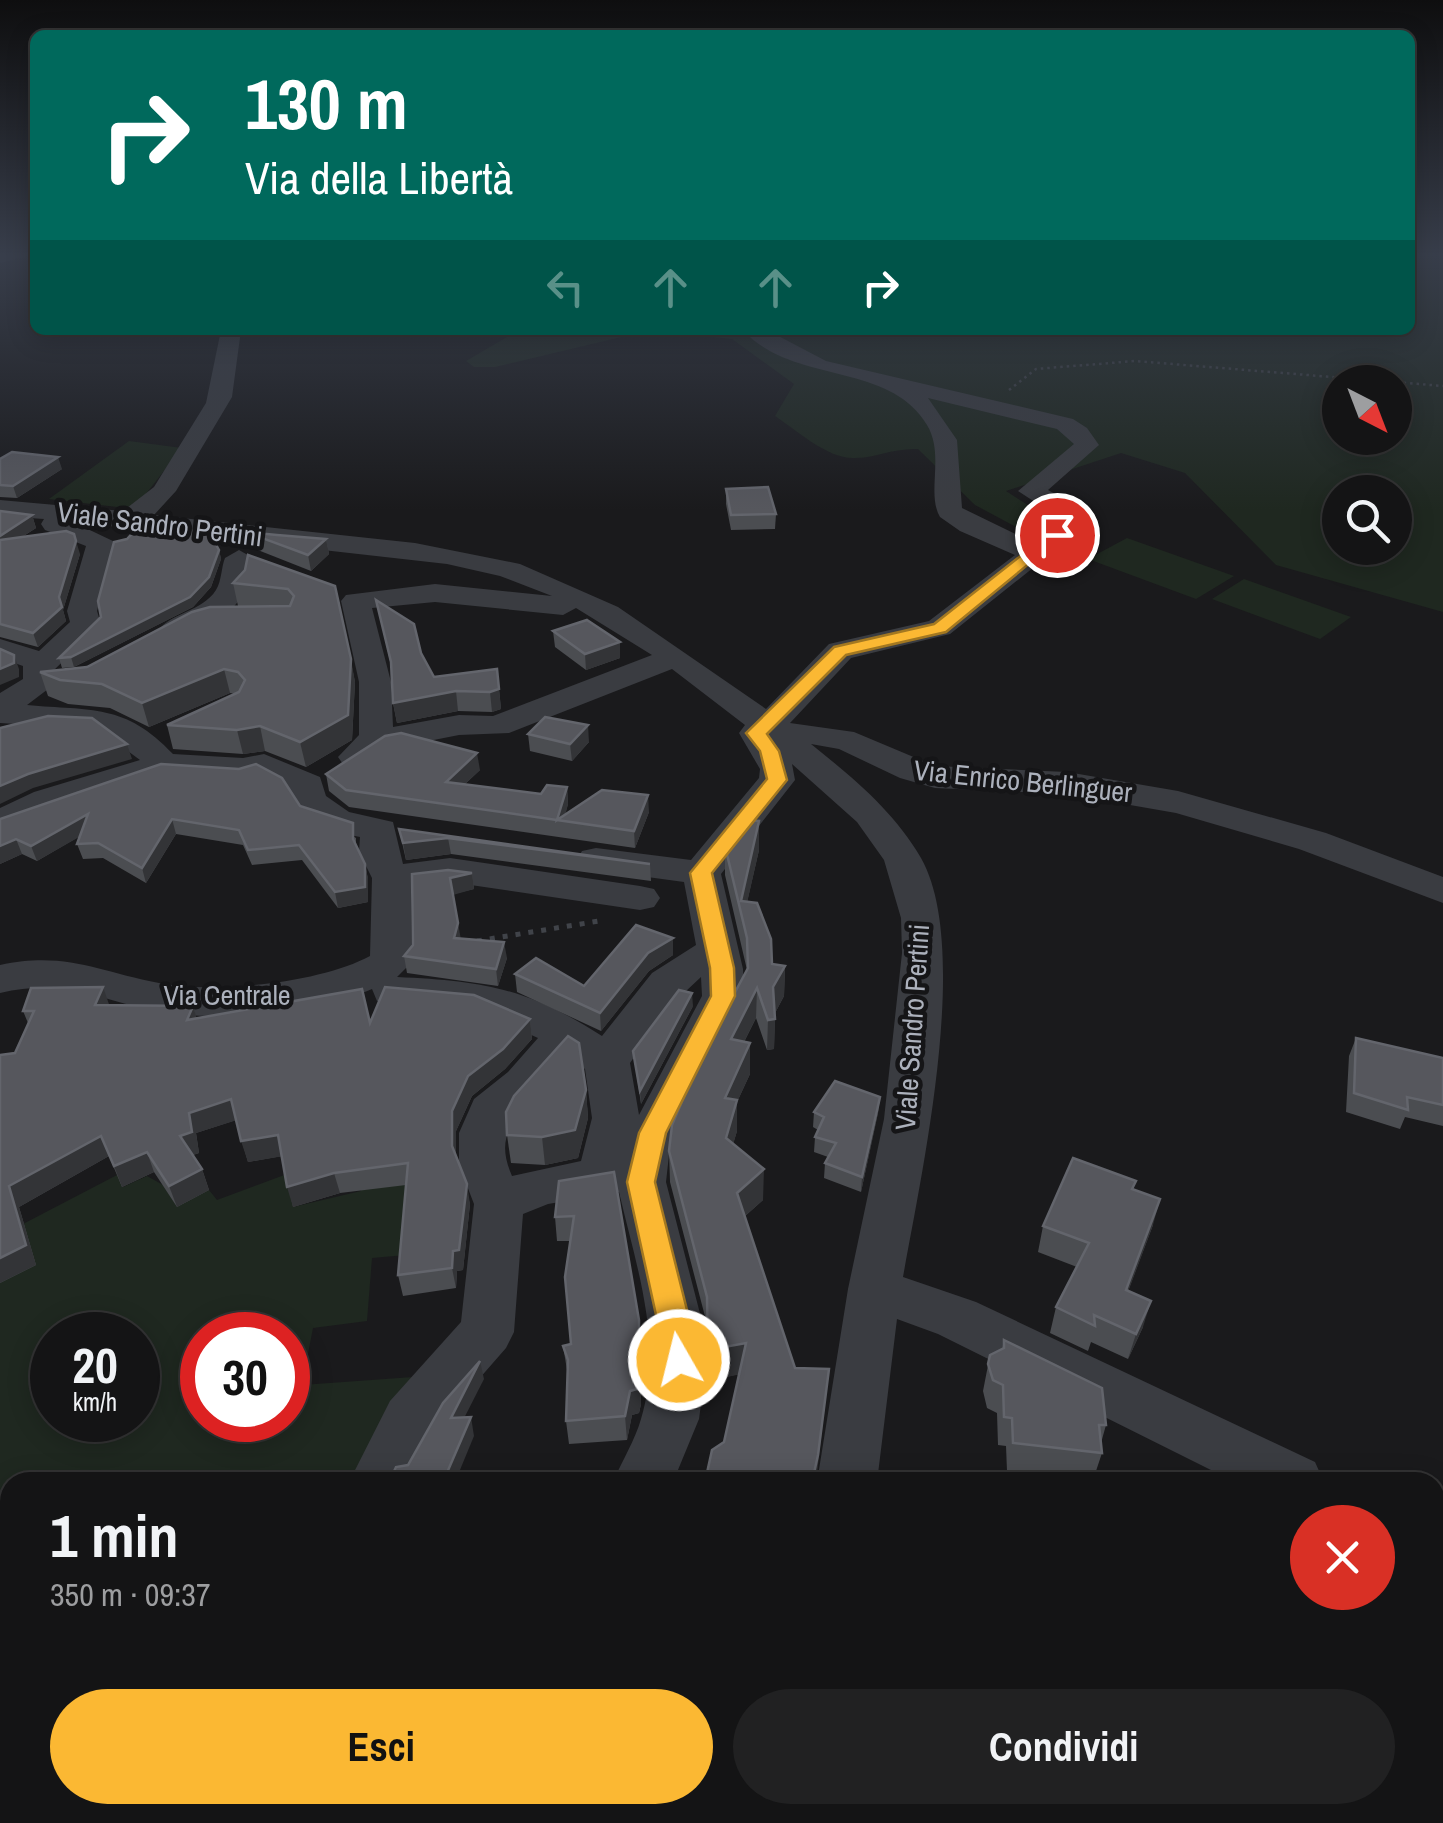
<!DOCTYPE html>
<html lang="it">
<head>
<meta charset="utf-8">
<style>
	:root { --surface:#141415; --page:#212122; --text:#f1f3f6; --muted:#9d9ea0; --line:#333334; --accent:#fbb833 }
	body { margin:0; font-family:"Archivo Narrow",sans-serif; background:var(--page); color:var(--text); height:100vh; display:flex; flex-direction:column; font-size:38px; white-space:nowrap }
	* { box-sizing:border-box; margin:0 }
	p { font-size:32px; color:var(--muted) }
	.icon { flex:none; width:55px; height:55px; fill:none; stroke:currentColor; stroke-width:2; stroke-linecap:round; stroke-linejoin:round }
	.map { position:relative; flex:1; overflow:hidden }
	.details { position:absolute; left:0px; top:1472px; width:1445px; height:352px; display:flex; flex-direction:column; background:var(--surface); border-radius:30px 30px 0 0; box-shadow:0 5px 25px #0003,0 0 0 2px var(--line) }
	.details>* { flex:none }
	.top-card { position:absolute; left:30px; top:30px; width:1385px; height:305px; border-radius:15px; box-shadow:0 5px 25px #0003,0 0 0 2px var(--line); background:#00695c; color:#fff; overflow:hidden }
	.needle { width:65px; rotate:138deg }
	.buttons { position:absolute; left:1322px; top:365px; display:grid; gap:20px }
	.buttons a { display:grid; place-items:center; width:90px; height:90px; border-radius:50%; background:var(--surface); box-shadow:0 5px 25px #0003,0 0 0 2px var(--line); font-size:50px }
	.speed { position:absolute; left:30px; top:1312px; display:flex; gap:20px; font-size:50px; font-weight:700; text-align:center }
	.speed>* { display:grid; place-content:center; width:130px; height:130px; border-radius:50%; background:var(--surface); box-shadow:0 5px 25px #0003,0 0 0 2px var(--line); line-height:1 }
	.speed small { font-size:25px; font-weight:400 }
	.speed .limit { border:15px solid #d22; background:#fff; color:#111 }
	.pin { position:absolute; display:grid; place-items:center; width:85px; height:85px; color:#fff; margin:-42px; border:5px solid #fff; border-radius:50%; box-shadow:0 2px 10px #0007 }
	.me { position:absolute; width:110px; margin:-55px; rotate:352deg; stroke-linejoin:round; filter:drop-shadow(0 0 8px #0008) }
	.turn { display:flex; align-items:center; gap:35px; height:210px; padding:0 50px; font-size:45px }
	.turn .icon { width:130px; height:130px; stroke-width:2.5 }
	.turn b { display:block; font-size:70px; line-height:85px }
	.lanes { display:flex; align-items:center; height:95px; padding:0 50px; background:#0003; justify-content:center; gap:50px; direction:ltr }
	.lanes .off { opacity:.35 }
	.round { display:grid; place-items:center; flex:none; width:105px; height:105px; border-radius:52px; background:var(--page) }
	.head { display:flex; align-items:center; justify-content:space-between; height:170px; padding:0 50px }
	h1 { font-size:60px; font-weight:700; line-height:75px }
	.cta { display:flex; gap:20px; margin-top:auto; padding:20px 50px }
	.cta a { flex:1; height:115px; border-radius:60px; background:var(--accent); color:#111; font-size:40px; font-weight:700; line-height:115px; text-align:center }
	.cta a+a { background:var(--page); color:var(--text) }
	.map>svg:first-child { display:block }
</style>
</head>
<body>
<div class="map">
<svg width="1443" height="1823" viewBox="0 0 1443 1823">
	<rect width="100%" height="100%" fill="#1a1a1c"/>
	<g fill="#1f2820" fill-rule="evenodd">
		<path d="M1410,255H1443V612L1276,565L1185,473L1121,453L1006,491L1048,518L1020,529L975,505L918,449C893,448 876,458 854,458C828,459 796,430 775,416L794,384L732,339L704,336L634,334L495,367H474L466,361L519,330H1410ZM1340,382H1395V438H1340ZM1340,492H1395V548H1340Z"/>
		<path d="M129,441L182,448L134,509L49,499Z"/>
		<path d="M1127,538L1234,576L1196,599L1088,559Z"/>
		<path d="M1244,579L1351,617L1320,639L1212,599Z"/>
		<path d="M287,1174L293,1207L361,1191V1185L440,1181L406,1255L372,1258L367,1321L313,1328L302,1385L427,1376L392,1426L369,1482H117L118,1477L91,1482H10V1499L0,1502V1283L23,1224L117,1175L123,1187L147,1176L163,1185L177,1206L209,1190L217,1200ZM52,1335H138V1420H52ZM202,1335H288V1420H202Z"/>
	</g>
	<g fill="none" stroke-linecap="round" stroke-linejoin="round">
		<path stroke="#404349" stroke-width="2.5" stroke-dasharray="2.5 4" stroke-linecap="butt" d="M1009,390L1036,369L1135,361L1443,386"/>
		<path stroke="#404349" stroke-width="5" stroke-dasharray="5 8" stroke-linecap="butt" d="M477,941L599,921"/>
		<path stroke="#404349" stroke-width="8" stroke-dasharray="8 11" stroke-linecap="butt" d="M139,1823L144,1815"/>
		<g fill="#3a3c41" fill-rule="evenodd">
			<path d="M0,255H32L0,263Z"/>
			<path d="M221,330H241L232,397L176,491L154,515L415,543L520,564L618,607L766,709L829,644L929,621L1015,555L960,531L940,517C926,493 945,455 927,425C889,361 792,385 743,330H767L826,361L1073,419L1087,428L1099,445L1048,490L1088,512L1092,518L1088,524L950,634L851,658L790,723L854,732L935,766L1067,772L1178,791L1326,833L1443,877V903L1299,849L1176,813L1067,794L935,788L900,778L839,749L811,744C852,777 894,811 921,858C972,948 921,1175 903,1277L976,1302L1315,1462L1324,1482H1235L938,1334L897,1319L877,1482H817L848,1289L884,1119L902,953L901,918L884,860L857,822L792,764L795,780L721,874L743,969L744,996L700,1081L669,1155L666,1182L704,1329L707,1360L699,1419L673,1482H613C622,1461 635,1440 641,1419C664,1343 636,1266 619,1192L548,1204L523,1214L514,1332L506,1348L444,1419L409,1482H349L390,1401L461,1322L474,1204L459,1165V1133L474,1099L508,1072L538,1038L476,1010L377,1001L372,989C323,1011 210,1022 158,1012C97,999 65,978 0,993V965C65,951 97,971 159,983C215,994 320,983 370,956L372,878L359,852L360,837C335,832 291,822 289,790L260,775L243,780L165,775L60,808L0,833V808L34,792L140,760L98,729L0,723V693L23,679V666L0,658V639L39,651L70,622L67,611L86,546L45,530L41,524L44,519L0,516V500L123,511L154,487L206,403ZM928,398L1057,429L1074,444L1018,491L1061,519L1032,542L962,508L957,440ZM73,522L447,564L500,576L552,596L435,584L346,595L341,601L359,682V735L338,757L343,764H367L383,750L459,735L509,733L672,669L745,725L739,733L760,769L759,778L691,860L596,848L582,851L577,859L582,867L596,870L684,882L696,945L652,973L602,1036C527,988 484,981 397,977L412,962L411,887L450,882L640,910L654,907L660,898L654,889L640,886L450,858L403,864L393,822L349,812L326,796L320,777L264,754L243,758L173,754C125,703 91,711 27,705L56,683L52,672L101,624L97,611L115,542ZM435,602L563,615L576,608L652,655L493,716L459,715L393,727L391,682L372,608ZM701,977L702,996L639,1115L630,1063L669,1007ZM570,1059L585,1069L592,1118L581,1161L512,1176C494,1134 514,1122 540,1096C551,1085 561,1071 570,1059Z"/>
			<path d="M239,550L253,558C249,568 251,580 246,589C233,616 191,646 161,638L157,632C171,612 202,612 216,590C222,580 221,568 225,558Z"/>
			<path d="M1435,1541L1443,1544V1607L1435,1604Z"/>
			<path d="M0,1766H10V1815H39L36,1823H0Z"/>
			<path d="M200,1815H271L268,1823H196Z"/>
			<path d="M428,1815H498L497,1823H425Z"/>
			<path d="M753,1815H823V1823H751Z"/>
		</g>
	</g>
	<g fill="#4b4d51">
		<path d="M0,459L62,469L17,498L0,497Z"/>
		<path d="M726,489L776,514L775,529L731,530L726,504Z"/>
		<path d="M0,511L32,515L36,528L22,537L80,554L63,610L66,621L38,647L0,637Z"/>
		<path d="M246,532L326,539L329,554L311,571L250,547Z"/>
		<path d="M219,550L221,559L211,587L193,607L74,667L62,668L59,658Z"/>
		<path d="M233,583L335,586L355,682L352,740L306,767L265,751L243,754L173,749L167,725L236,694L230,693L149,727L110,708L68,704L48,696L40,672L87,667L238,606Z"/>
		<path d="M376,600L421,653L434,677L497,669L501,709L492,712L458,711L397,723L393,703L392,670Z"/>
		<path d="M553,631L620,642V658L586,670L555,647Z"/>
		<path d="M528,734L589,742L572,761L530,751Z"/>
		<path d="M480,770L465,784L541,794L567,787L568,804L565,814L649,812L635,848L349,807L329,791L326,774Z"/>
		<path d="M300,806L356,838V845L365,864L368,879V902L338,908L302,860L252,865L243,845L176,834L146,883L103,858L83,859L77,844L80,836L37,861L22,854L0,864V819Z"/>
		<path d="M759,821V850L747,902L772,964L785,966L784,996L775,1013L774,1049L767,1050L756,1018L744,1042L750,1043V1074L737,1102V1131L733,1144L763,1200L744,1217L795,1368L826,1399L724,1442L739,1374L708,1381V1328L670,1182L669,1151L747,970L725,875V846Z"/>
		<path d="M399,829L650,864L651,881L451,854L406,860Z"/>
		<path d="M472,873L474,889L453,894L460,939L507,958L498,986L407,973L404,956L413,945L412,874Z"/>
		<path d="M673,938V955L649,971L601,1031L517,992L515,974L584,986Z"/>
		<path d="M110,1005L193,1006L196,1018L370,1023L530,1019L532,1039L505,1069L472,1096L456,1131V1155L470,1204L463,1270L457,1271L456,1288L403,1296L398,1275L406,1185L340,1193L293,1207L282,1156L248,1162L236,1120L196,1133L199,1153L193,1155L202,1169L209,1190L177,1207L154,1172L122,1187L109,1156L19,1207L36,1265L0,1283V1055L15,1053L28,1023L23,1011Z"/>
		<path d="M693,1006L641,1104L633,1051Z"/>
		<path d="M1356,1038L1443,1058V1126L1405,1117L1400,1129L1346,1112L1349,1056Z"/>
		<path d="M586,1090L588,1118L578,1158L545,1165L511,1163L507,1135Z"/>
		<path d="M880,1097L878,1113L861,1192L824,1178L825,1163L828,1157L814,1152L815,1137L818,1130L813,1127L814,1112Z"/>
		<path d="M559,1181L639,1320L641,1404L639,1413L632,1415L627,1440L569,1444L566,1421L568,1376L563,1346L571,1344L570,1241H557L555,1217Z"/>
		<path d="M1136,1181L1133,1189L1153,1225L1128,1291L1143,1327L1128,1359L1091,1342L1088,1351L1050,1333L1056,1307L1077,1267L1038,1252L1043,1226Z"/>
		<path d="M1004,1340L1106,1425L1101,1443L1102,1453L1093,1480L1007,1471L1006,1446L998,1445L997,1413L987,1408L983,1391L990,1355L1002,1349Z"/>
		<path d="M10,1504V1767L7,1763L0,1761V1516Z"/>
		<path d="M10,1782V1804L1,1793Z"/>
		<path d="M239,1815H308L304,1823H243Z"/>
		<path d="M603,1815H704L702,1823H667Z"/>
	</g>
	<g fill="#333437">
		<path d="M58,457L62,469L17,498L13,486Z"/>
		<path d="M32,515L36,528L0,551V536Z"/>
		<path d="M326,539L329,554L311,571L308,555Z"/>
		<path d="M76,541L80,554L63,610L66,621L38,647L33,633L59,597Z"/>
		<path d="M219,550L221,559L211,587L193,607L74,667L71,657Z"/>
		<path d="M620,642V658L586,670L585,654Z"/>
		<path d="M14,655L19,669V677L0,685V669Z"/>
		<path d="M351,659L355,682L352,740L306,767L300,742Z"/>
		<path d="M224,669L230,693L149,727L142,703Z"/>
		<path d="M499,689L501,709L492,712L490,692Z"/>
		<path d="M456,691L458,711L397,723L393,703Z"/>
		<path d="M588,725L589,742L572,761L570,744Z"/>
		<path d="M260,726L265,751L243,754L237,730Z"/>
		<path d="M127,744L132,759L33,788L0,804V786L28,774Z"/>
		<path d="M477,753L480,770L449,799L446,782Z"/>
		<path d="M567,787L568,804L564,821L557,820Z"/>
		<path d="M648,795L649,812L635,848L634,831Z"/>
		<path d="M88,814L93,829L37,861L31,846Z"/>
		<path d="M172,819L176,834L146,883L142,868Z"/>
		<path d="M759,821V850L743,921L741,901Z"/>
		<path d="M448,838L451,854L406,860L403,843Z"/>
		<path d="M16,839L22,854L0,864V846Z"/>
		<path d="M365,864L368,879V902L338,908L335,892Z"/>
		<path d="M472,873L474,889L453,895L450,878Z"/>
		<path d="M458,923L461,940L454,938Z"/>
		<path d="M673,938V955L649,971L601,1031L600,1013L648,953Z"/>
		<path d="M504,942L507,958L498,986L496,969Z"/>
		<path d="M785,966L784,996L773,1017V987Z"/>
		<path d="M103,987L110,1007L95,1005Z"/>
		<path d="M757,988L756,1018L730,1070L731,1039Z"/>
		<path d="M692,993L693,1006L641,1104L640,1091Z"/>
		<path d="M193,1006L199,1026L187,1020Z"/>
		<path d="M530,1019L532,1039L505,1069L472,1096L456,1131V1166L452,1146V1111L468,1076Z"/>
		<path d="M775,1019L774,1049L767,1050L768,1020Z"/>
		<path d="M750,1043V1074L737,1102V1131L726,1169L725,1098Z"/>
		<path d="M586,1090L588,1118L578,1158L545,1165L542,1137Z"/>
		<path d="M880,1097L878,1113L861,1192L862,1177Z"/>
		<path d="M231,1099L237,1120L196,1133L199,1153L187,1157L180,1136L189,1113Z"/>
		<path d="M278,1135L284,1156L248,1162L241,1141Z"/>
		<path d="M101,1136L109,1156L19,1207L36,1265L0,1283V1258L9,1186Z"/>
		<path d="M147,1152L154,1172L122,1187L114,1166Z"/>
		<path d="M202,1169L209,1190L177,1207L169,1186Z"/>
		<path d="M764,1169L763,1200L736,1224L737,1193Z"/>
		<path d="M334,1173L340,1193L293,1207L287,1187Z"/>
		<path d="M467,1184L470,1204L463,1270L457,1271L456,1288L452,1268L453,1251Z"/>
		<path d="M1160,1199L1153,1225L1119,1316L1126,1290Z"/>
		<path d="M1151,1301L1143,1327L1128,1359L1136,1334Z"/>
		<path d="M639,1320L641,1404L639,1413L632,1415L627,1440L625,1416L630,1391Z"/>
		<path d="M746,1343V1373L708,1381V1350Z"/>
		<path d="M480,1361L484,1379L455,1436L451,1418Z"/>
		<path d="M829,1369L816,1482H812Z"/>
		<path d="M471,1417L474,1436L455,1482H443Z"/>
		<path d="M293,1815H308L304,1823H290Z"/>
	</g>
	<g fill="#56575d" stroke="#63656c" stroke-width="2.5">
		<path d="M12,452L58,457L13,486L0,485V459Z"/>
		<path d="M768,487L776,514L731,515L726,489Z"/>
		<path d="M0,511L32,515L0,536Z"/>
		<path d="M138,527L209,532L219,550L209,577L190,597L71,657L59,658L101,617L98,601L114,542L127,539Z"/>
		<path d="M66,531L74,534L76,541L59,597L62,607L33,633L0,624V540Z"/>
		<path d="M246,532L277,535L326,539L308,555Z"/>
		<path d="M248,555L335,586L351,659L348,715L300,742L260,726L237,730L167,725L239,692L245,680L238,672L224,669L142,703L102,684L60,680L40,672L87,667L192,612L210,607L290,606L294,596L288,589L233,583L245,570Z"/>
		<path d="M376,600L414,624L421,653L434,677L497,669L499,689L490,692L456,691L393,703L391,662Z"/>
		<path d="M587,620L620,642L585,654L553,631Z"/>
		<path d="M0,649L14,655V663L0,669Z"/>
		<path d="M48,716L92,718L127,744L28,774L0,786V728Z"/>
		<path d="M545,717L588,725L570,744L528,734Z"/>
		<path d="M401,733L477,753L446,782L541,794L547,785L567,787L557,820L602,790L648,795L634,831L346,790L326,774L385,736Z"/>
		<path d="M161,764L239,769L256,764L282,778L300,806L353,823V839L365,864V887L335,892L299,845L248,850L239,830L172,819L142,868L98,843L77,844L88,814L31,846L16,839L0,846V819Z"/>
		<path d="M746,820L759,821L741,901L757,903L771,939L772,964L785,966L773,987L775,1019L768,1020L757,988L731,1039L750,1043L725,1098L737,1100L726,1138L764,1169L737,1193L795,1368L829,1369L818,1455L812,1482H705L712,1450L724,1442L746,1343L708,1350L707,1297L669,1151L672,1125L703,1052L748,968L747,938L725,846Z"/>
		<path d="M399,829L650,864L448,838L403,843Z"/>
		<path d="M448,870L472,873L450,878L458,923L454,938L504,942L496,969L404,956L413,945L412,874Z"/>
		<path d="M636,925L673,938L648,953L600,1013L515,974L536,958L584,986Z"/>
		<path d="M103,987L95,1005L193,1006L187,1020L362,989L370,1023L385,987L474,995L530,1019L503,1049L468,1076L452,1111V1146L467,1184L459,1250L453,1251L452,1268L398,1275L408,1163L334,1173L287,1187L278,1135L241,1141L231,1099L189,1113L192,1132L180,1136L202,1169L169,1186L147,1152L114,1166L101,1136L9,1186L26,1245L0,1258V1055L15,1053L34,1011H23L31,988Z"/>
		<path d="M679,990L692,993L640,1091L633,1051Z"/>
		<path d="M568,1036L579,1043L586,1090L575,1130L542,1137L507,1135L506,1112L514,1096Z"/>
		<path d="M1356,1038L1443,1058V1105L1407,1097L1408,1110L1354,1093Z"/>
		<path d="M835,1081L880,1097L862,1177L825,1163L836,1143L815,1137L824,1117L814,1112Z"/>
		<path d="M1073,1158L1136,1181L1132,1189L1160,1199L1126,1290L1151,1301L1136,1334L1094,1315L1095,1326L1056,1307L1089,1243L1043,1226Z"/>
		<path d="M614,1172L639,1320V1380L637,1389L630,1391L625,1416L566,1421L568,1360L563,1346L571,1344L565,1277L574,1216L555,1217L559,1181Z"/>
		<path d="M1004,1340L1102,1388L1106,1425H1099L1102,1453L1013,1443L1012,1418L1004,1417L1003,1385L993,1380L988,1364L990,1355L1004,1348Z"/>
		<path d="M480,1361L451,1418L471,1417L443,1482H389L396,1467L408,1465L443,1403Z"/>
		<path d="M10,1504V1762L0,1754V1516Z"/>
		<path d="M10,1782V1793H1Z"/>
		<path d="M0,1808H10V1815H111L131,1823H0Z"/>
		<path d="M252,1815H293L290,1823Z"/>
	</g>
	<linearGradient id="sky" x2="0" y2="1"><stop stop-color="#0e0e0f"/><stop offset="0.5" stop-color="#383e4b"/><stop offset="1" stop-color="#383e4b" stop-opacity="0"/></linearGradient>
	<rect width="1443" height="510" fill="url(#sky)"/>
	<path fill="#fbb833" stroke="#a37821" stroke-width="2.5" d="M1051,532L1064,535L946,632L846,655L767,734L779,751L787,780L712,873L734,968L735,996L666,1133L655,1182L692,1330L694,1360L690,1370L679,1374L668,1370L627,1182L639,1133L711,996L710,968L690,873L767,779L760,751L746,733L834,647L934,624Z"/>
	<g text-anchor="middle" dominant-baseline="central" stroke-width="9" stroke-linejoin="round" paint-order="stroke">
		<g font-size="28" fill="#acb1bc" stroke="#151517">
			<text transform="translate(160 524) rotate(7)">Viale Sandro Pertini</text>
			<text transform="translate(1023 781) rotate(6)">Via Enrico Berlinguer</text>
			<text x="227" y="995">Via Centrale</text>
			<text transform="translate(912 1027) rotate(-86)">Viale Sandro Pertini</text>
		</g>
	</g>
</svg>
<div class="buttons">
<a><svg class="needle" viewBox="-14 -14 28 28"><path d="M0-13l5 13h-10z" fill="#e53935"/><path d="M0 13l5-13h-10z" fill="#9d9ea0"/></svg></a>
<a><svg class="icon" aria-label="search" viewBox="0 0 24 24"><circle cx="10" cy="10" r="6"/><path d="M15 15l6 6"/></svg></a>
</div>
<div class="speed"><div>20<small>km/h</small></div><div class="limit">30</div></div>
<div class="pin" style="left:1057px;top:535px;background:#d93025"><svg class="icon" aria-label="arrive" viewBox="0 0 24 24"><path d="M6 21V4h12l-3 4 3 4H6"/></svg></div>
<svg class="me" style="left:679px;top:1360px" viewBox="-20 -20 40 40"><circle r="17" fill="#fbb833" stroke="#fff" stroke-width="3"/><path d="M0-11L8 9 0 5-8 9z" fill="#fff"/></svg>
<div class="top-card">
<div class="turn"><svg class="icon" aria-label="right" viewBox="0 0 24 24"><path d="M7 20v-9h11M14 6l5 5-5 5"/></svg><div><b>130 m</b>Via della Libertà</div></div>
<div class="lanes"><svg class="icon off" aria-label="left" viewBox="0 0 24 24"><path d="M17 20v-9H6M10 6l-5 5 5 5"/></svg><svg class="icon off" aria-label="ahead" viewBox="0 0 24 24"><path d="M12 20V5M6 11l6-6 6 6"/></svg><svg class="icon off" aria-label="ahead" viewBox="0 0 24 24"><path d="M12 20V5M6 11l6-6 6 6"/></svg><svg class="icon" aria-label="right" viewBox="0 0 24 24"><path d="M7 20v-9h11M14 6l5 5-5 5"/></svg></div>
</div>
<section class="details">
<div class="head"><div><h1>1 min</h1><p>350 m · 09:37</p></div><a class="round" style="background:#d93025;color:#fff"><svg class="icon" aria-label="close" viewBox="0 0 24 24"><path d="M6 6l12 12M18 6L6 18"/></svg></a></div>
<div class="cta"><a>Esci</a><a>Condividi</a></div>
</section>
</div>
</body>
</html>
